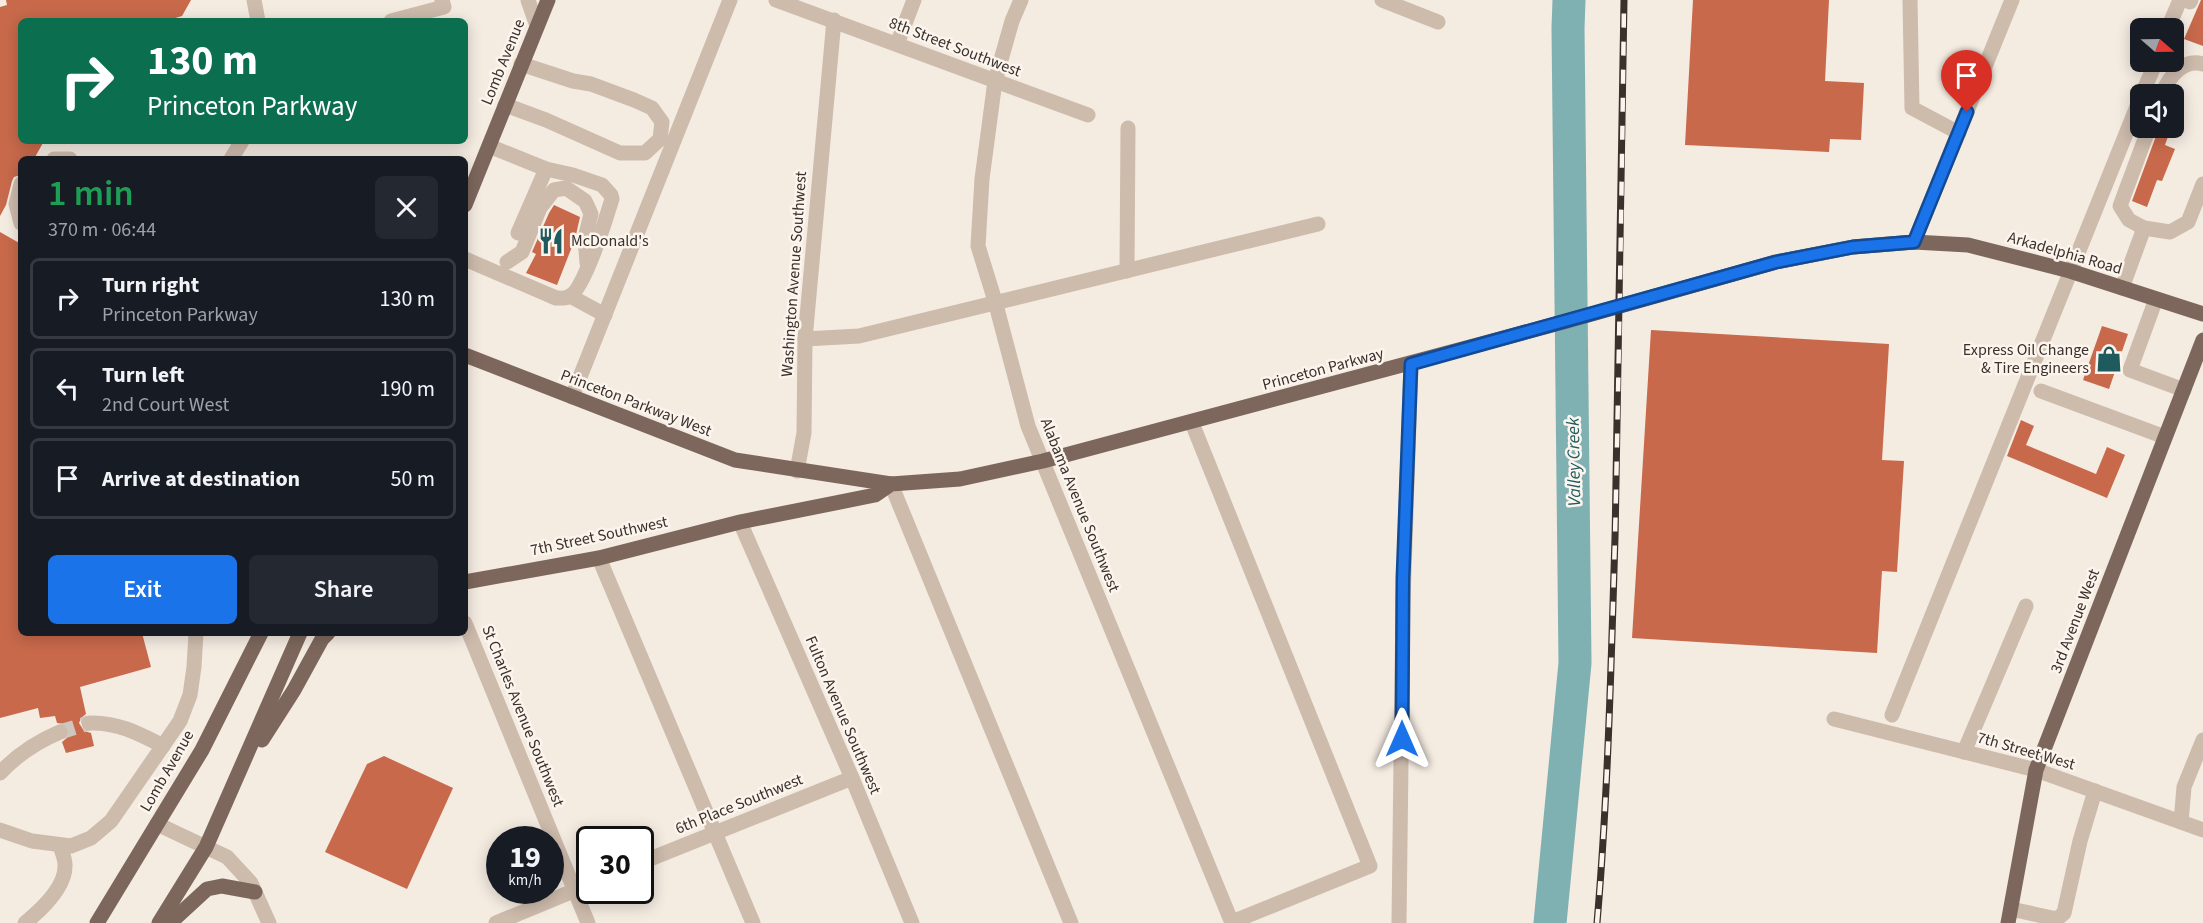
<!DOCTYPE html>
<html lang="en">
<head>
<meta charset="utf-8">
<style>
	:root { --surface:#171b24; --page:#242831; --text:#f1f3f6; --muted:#9ea1a6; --line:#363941; --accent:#1a73e8 }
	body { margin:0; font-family:"Source Sans 3",sans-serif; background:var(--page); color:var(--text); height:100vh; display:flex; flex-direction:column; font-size:22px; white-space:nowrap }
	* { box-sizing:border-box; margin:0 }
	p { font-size:20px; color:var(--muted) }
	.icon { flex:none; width:33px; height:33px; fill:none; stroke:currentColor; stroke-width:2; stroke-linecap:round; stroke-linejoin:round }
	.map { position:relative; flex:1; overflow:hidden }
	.details { position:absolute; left:18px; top:156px; width:450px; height:480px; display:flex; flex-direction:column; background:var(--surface); border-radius:9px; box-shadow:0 3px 15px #0003 }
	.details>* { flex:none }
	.hud { position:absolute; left:18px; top:18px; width:450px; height:126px; border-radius:9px; box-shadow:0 3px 15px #0003; background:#0b6e4f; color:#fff; overflow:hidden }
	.needle { width:39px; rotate:110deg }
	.controls { position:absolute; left:2130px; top:18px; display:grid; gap:12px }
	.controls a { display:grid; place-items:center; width:54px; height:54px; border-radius:9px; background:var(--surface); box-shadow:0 3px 15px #0003; font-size:30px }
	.speed { position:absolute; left:486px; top:826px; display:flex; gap:12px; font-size:30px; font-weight:700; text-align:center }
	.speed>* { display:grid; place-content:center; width:78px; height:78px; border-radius:50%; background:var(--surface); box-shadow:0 3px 15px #0003; line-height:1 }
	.speed small { font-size:15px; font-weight:400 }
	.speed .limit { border:3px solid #111; border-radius:9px; background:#fff; color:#111 }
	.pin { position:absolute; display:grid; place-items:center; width:51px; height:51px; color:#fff; margin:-62px -26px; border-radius:50% 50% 50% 0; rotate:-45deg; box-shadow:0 0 6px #0007 }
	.pin .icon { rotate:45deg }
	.me { position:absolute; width:66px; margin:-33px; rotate:0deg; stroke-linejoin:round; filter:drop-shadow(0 0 4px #0008) }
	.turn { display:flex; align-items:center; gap:21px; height:126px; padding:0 30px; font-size:27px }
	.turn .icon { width:78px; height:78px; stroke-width:2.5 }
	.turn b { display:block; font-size:42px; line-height:51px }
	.round { display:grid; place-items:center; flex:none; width:63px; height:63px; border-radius:9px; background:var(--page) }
	.headline { display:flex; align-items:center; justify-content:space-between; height:102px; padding:0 30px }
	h1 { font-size:36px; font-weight:600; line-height:45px; color:#1e9e55 }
	.cta { display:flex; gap:12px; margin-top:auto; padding:12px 30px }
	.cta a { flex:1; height:69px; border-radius:9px; background:var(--accent); color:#fff; font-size:24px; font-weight:600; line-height:69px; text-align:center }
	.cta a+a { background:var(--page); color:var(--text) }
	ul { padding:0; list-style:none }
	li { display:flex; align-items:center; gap:18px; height:81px; margin:0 12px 9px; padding:0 18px; border:3px solid var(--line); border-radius:9px }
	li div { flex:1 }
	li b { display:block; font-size:22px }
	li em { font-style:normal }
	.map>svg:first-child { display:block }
</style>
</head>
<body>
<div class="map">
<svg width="2203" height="923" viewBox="0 0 2203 923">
	<rect width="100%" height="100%" fill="#f4ebe1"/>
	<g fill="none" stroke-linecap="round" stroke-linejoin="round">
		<path stroke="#7fb0b2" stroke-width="33" d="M1550,923L1575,663L1568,28L1569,0"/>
	</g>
	<g fill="#c8694b">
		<path d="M6,0H191L182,16L172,19V21H21V141H44L34,159H21V175L14,177L12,181L6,205L0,216V7L7,5Z"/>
		<path d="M1693,0H1829L1825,81L1864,83L1861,140L1830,139L1829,152L1685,145Z"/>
		<path d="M2201,0H2203V46L2184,39Z"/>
		<path d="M2159,128L2170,131L2165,145L2175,149L2162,181L2157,180L2147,207L2132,201Z"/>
		<path d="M554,205L580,217L575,239L557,285L526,273L536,254L532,252L549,213Z"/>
		<path d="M0,232L21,244V633H142L151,667L80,687L86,714L81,718L79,723L84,731L91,733L94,746L66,753L62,742L68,737L69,729L65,724L57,723L55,716L40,718L38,708L0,718Z"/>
		<path d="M2102,326L2128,334L2109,389L2083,380Z"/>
		<path d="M1651,330L1889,344L1882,460L1904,461L1897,572L1882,571L1877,653L1632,638Z"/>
		<path d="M2021,420L2034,426L2026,445L2096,474L2107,447L2125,455L2107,498L2007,456Z"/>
		<path d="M384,756L453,788L407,889L325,852L367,764Z"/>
	</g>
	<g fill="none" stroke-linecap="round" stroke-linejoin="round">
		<path stroke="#cfc6bd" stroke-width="15" stroke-dasharray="15 8" stroke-linecap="butt" d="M60,732L89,723"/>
		<g stroke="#cdbbac" stroke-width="15">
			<path d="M254,0L258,21"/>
			<path d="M528,0L537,26"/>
			<path d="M776,0L1088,115"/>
			<path d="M1021,0L1012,21L995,81L982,179L978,246L995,301L1028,426L1232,923"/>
			<path d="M1382,0L1438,22"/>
			<path d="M1910,0L1912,108L1959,133"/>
			<path d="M2190,2L2191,0"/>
			<path d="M391,21L444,7L442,0"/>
			<path d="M2168,28L2180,0"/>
			<path d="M897,44L914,0"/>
			<path d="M2142,94L2156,62"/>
			<path d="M2162,94C2169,77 2183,58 2203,64"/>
			<path d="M505,105L546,120L620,153H645L660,139L662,122L652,108L634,100L591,84L573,81L521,64"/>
			<path d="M54,159H70"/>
			<path d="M231,159L242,141"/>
			<path d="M21,184L16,204L21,223"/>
			<path d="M2144,228L2129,220L2120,206L2149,128"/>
			<path d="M518,233L546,169"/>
			<path d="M1914,242L2012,0"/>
			<path d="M465,259L556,298C560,298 566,299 570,296C584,289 607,216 612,199L611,195L602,185L573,175L546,169L489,146"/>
			<path d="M507,262L522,252L540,208L554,190L566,188L585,201L587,205L591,214L585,238L587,263"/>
			<path d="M1127,271L1128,128"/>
			<path d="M2122,288L2144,228L2170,232L2188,222L2203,184"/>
			<path d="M570,296L605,315"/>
			<path d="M2156,299L2130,370L2184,390"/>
			<path d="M805,339L859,336L1318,224"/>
			<path d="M2041,391L2165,437"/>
			<path d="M572,397L730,0"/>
			<path d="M1192,423L1370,866L1232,922"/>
			<path d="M797,471L804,433L805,339L834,20"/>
			<path d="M891,484L1071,923"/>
			<path d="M740,522L852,778L912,923"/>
			<path d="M599,558L753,923"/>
			<path d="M465,623L588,923"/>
			<path d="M1892,715L2140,99"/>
			<path d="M1834,719L2036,770L2203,830"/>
			<path d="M89,723C117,722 138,733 163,746"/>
			<path d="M1964,752L2026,606"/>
			<path d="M0,773C18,754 36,742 60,732"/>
			<path d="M2181,822L2184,787L2203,740"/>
			<path d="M157,824L227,857L251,883L269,923"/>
			<path d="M0,830L32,841L71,846L91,838L111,821L180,721L190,695L194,667L196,633"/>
			<path d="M640,863L852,778"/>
			<path d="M2011,909L2057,919L2064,913L2080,841L2095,791"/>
			<path d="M25,923C41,910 66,887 65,865C65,858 62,852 60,846"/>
			<path d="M496,923L590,884"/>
			<path d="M1399,923L1403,600L1411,364"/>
		</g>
		<g stroke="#7d675c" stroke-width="15">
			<path d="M465,205L548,0"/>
			<path d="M465,355L735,460L891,484"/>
			<path d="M465,582L599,558L740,522L875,495L891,484L960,479L1043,461L1567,321L1776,262L1853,247L1914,242L1968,245L2070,271L2203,314"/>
			<path d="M262,740L294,690L322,639L328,633"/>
			<path d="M97,923L202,750L261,633"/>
			<path d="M159,923L206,847L300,633"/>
			<path d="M170,923L207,889L222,886L255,892"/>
			<path d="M2008,923L2036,770L2203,340"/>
		</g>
		<g stroke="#3b302b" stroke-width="7">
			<path id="rail" d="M1597,923C1608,795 1611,667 1615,538C1619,359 1622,180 1624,0"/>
		</g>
		<use href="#rail" stroke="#fbf5ee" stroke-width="4.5" stroke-dasharray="14" stroke-linecap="butt"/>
	</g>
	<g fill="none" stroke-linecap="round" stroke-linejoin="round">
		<g stroke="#114b97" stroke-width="15">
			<path id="route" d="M1402,739L1403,579L1411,364L1776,262L1853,247L1914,242L1967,112"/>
		</g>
		<use href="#route" stroke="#1a73e8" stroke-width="10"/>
	</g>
	<defs>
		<g id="restaurant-bare" transform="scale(2.07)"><path d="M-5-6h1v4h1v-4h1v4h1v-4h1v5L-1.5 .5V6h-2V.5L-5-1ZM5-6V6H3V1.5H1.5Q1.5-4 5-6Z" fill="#1f5a5e" stroke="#fbf5ee" stroke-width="2.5" paint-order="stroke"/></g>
		<g id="shop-bare" transform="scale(2.07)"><path d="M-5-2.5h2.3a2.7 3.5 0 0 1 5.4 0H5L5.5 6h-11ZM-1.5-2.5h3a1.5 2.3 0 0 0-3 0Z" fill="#1f5a5e" stroke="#fbf5ee" stroke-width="2.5" paint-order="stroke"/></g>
	</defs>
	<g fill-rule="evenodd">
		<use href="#restaurant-bare" x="551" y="241"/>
		<use href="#shop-bare" x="2109" y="359"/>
	</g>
	<g text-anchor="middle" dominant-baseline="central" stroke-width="5" stroke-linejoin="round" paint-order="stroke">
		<g font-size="16" fill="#3b302b" stroke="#fbf5ee">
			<text transform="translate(955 47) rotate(21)">8th Street Southwest</text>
			<text transform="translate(503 62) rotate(-68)">Lomb Avenue</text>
			<text transform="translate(2065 253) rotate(16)">Arkadelphia Road</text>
			<text transform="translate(794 274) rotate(-86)">Washington Avenue Southwest</text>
			<text transform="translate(1323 369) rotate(-15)">Princeton Parkway</text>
			<text transform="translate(636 403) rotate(21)">Princeton Parkway West</text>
			<text transform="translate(1080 505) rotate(68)">Alabama Avenue Southwest</text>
			<text transform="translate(599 536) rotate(-12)">7th Street Southwest</text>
			<text transform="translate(2075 621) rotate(-69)">3rd Avenue West</text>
			<text transform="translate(843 715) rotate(67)">Fulton Avenue Southwest</text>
			<text transform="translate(523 716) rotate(68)">St Charles Avenue Southwest</text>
			<text transform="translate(2026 751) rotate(16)">7th Street West</text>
			<text transform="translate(167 771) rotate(-60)">Lomb Avenue</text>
			<text transform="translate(739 804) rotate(-22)">6th Place Southwest</text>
		</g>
		<g font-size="16" fill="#3b302b" stroke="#fbf5ee" text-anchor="start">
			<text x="571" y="241">McDonald's</text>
			<text x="2089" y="350" text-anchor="end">Express Oil Change<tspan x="2089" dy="18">&amp; Tire Engineers</tspan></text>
		</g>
		<g font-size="18" font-style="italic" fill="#1f5a5e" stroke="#fbf5ee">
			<text transform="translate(1574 462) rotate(-91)">Valley Creek</text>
		</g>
	</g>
</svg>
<div class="controls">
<a><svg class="needle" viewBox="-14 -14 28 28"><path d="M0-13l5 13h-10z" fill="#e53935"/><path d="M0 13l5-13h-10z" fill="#9ea1a6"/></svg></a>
<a><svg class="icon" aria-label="sound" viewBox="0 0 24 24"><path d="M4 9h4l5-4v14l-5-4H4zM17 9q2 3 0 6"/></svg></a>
</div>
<div class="speed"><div>19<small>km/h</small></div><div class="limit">30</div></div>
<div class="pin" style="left:1967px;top:112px;background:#d93025"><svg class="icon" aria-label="arrive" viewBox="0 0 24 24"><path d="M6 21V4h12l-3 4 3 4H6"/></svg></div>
<svg class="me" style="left:1402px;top:739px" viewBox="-20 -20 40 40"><path d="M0-17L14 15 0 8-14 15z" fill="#1a73e8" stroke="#fff" stroke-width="4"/></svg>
<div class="hud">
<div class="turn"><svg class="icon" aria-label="right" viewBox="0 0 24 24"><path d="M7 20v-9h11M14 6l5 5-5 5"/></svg><div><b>130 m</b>Princeton Parkway</div></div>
</div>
<section class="details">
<div class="headline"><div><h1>1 min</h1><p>370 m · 06:44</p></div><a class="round"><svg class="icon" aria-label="close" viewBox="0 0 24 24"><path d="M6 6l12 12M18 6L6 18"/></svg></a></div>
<ul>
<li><svg class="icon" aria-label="right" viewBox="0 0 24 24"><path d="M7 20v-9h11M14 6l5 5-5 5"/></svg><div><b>Turn right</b><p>Princeton Parkway</p></div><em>130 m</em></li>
<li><svg class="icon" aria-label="left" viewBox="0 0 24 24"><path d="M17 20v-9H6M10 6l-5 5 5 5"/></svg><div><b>Turn left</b><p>2nd Court West</p></div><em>190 m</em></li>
<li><svg class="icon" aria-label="arrive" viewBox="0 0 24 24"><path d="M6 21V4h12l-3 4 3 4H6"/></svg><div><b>Arrive at destination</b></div><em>50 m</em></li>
</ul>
<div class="cta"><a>Exit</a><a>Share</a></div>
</section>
</div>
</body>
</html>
